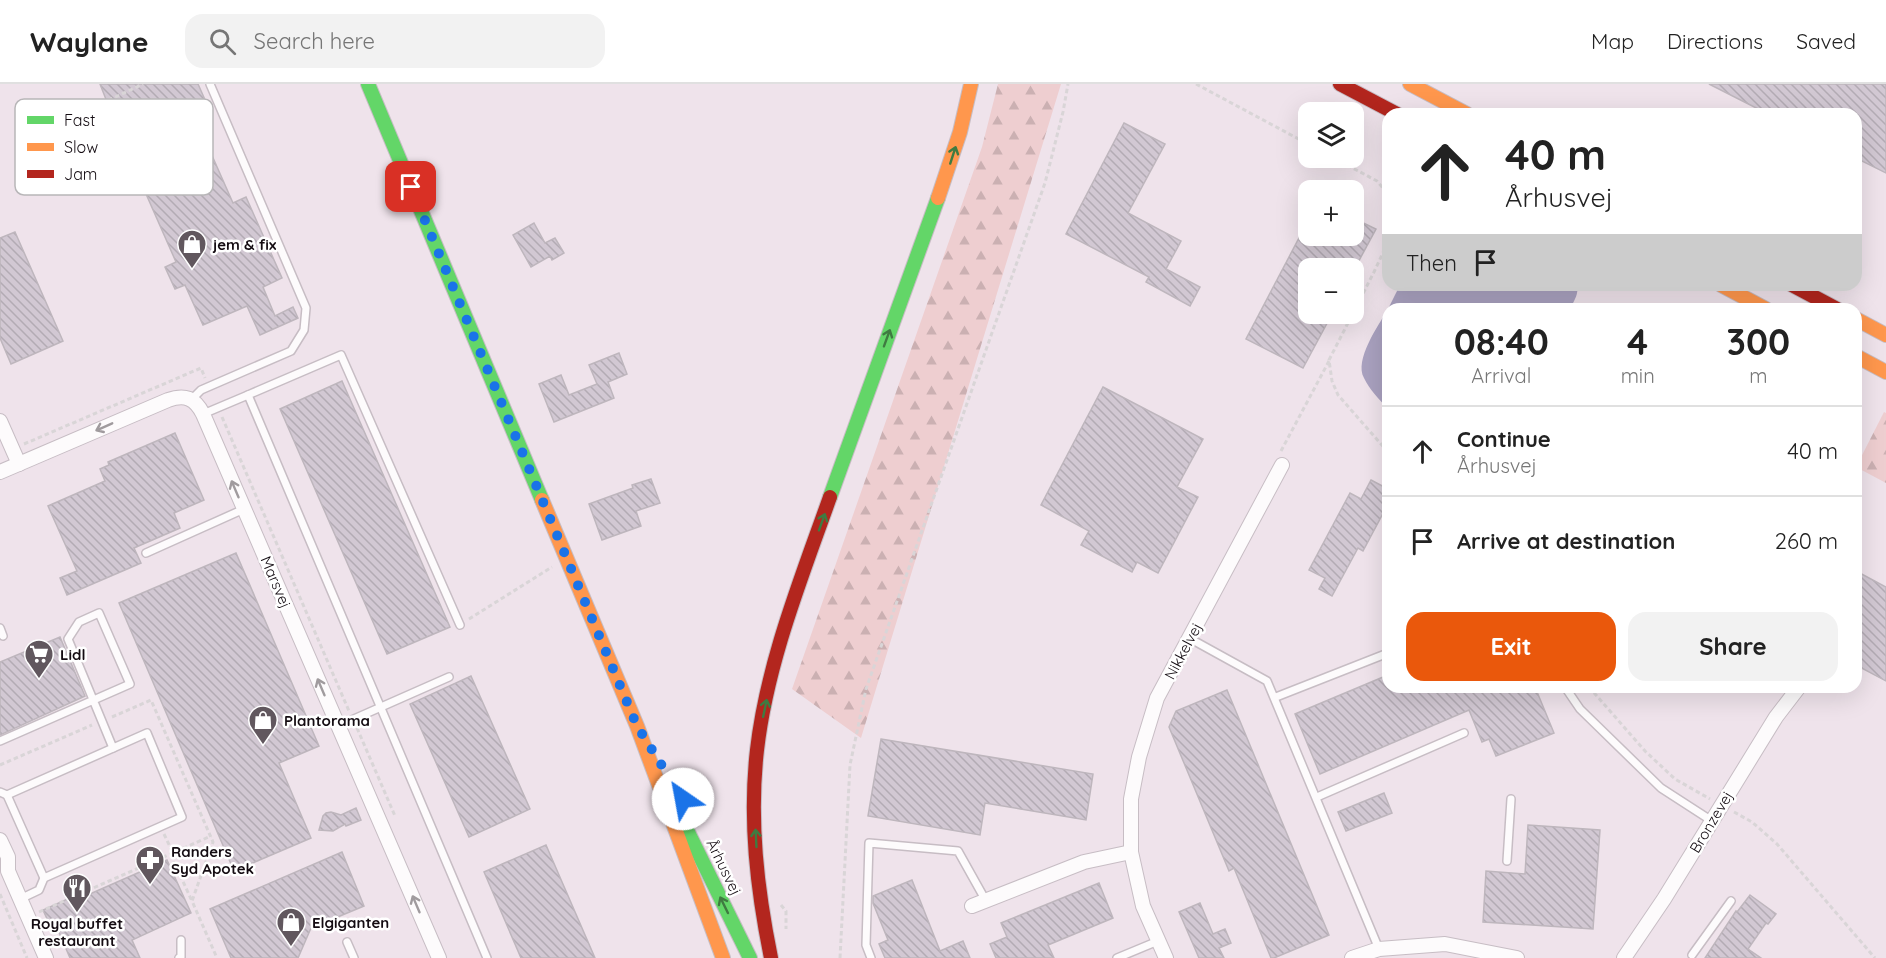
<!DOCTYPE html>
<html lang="en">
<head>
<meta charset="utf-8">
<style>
	:root { --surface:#fff; --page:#f2f2f2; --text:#222; --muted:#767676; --line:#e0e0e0; --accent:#ea580c }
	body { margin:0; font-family:Quicksand,sans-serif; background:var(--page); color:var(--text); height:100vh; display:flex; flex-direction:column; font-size:22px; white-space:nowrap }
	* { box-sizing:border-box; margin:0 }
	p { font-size:20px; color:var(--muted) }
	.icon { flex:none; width:33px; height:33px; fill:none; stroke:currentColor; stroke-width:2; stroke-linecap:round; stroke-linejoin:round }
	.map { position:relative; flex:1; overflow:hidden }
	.sheet { position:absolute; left:1382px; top:219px; width:480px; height:390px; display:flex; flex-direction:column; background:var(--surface); border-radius:18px; box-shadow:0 6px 24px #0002 }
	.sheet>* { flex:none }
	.guide { position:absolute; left:1382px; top:24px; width:480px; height:183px; border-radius:18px; box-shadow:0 6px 24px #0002; background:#fff; color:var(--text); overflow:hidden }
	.controls { position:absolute; left:1298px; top:18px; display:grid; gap:12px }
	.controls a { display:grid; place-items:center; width:66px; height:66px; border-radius:12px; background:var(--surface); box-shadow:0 6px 24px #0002; font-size:30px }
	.pin { position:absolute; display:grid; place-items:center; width:51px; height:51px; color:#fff; margin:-26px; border-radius:12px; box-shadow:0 3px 9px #0006 }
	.me { position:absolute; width:66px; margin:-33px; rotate:327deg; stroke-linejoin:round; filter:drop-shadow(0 0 4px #0008) }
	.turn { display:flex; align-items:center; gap:21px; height:126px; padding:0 24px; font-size:27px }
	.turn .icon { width:78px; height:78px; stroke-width:2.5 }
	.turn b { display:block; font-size:42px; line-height:51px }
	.then { display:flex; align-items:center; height:57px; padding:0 24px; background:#0003; gap:12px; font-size:22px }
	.eta { display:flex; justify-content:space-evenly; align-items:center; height:102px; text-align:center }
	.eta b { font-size:36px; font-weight:700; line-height:42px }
	.cta { display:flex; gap:12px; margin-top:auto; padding:12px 24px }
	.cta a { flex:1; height:69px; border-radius:18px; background:var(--accent); color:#fff; font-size:24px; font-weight:700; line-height:69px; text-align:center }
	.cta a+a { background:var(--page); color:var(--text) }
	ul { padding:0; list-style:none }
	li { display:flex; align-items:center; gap:18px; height:90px; padding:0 24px; border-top:2px solid var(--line) }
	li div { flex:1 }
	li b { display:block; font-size:22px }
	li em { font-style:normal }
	header { display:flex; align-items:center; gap:36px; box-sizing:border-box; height:84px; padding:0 30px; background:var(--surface); border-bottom:2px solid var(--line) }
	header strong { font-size:28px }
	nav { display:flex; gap:33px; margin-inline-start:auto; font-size:21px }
	.search { width:420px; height:54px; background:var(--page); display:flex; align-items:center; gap:15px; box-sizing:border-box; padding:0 21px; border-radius:18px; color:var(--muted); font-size:22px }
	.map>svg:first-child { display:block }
</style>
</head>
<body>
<header>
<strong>Waylane</strong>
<div class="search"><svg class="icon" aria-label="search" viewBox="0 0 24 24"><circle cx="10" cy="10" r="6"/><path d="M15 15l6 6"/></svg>Search here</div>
<nav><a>Map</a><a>Directions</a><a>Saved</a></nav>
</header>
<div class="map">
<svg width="1886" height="874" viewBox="0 0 1886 874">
	<defs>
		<pattern id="forest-firs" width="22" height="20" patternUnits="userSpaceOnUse" patternTransform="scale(1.5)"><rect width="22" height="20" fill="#eeced0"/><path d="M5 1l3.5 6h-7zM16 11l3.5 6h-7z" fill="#cbb0b2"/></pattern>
		<pattern id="building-back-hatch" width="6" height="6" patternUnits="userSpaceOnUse" patternTransform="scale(1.5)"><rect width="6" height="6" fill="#d2c8d3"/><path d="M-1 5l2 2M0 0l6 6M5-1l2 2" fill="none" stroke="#b3abb4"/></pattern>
	</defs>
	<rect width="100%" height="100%" fill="#efe3eb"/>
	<g fill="url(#forest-firs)">
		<path d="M998,0H1061L861,654L792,605L982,63Z"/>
		<path d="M1884,328L1886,329V399L1856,383Z"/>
	</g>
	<g fill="#a9a1bf">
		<path d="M1400,201H1577C1579,210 1574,217 1570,225H1388Z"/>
		<path d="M1388,225V324H1387C1379,315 1369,305 1364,294C1354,276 1378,242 1388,225Z"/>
	</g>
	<g fill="url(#building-back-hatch)" stroke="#beb6bd" stroke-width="1.5">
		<path d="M100,0H198L206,18L191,24L233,119L246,113L282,194L263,203L275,232L293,223L298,234L260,251L247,222L203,241L185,201L175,205L165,183L176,178L135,85L122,91L107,60L102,47L116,41Z"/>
		<path d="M1709,0H1886V89L1856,74V30H1768Z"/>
		<path d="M1124,39L1165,60L1128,129L1181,157L1166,185L1200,203L1190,222L1146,198L1149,193L1066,150Z"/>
		<path d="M1353,134L1376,145L1355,184H1308V230H1332L1303,284L1246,255L1300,152H1353Z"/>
		<path d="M534,139L545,159L555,154L564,169L552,176L550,172L531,183L513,151Z"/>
		<path d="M15,148L63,257L11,280L0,254V154Z"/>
		<path d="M619,269L627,290L608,298L614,314L554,338L539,300L561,291L569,311L597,300L589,281Z"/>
		<path d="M342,297L450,543L387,570L280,325Z"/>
		<path d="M1103,303L1203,355L1177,403L1198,413L1158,489L1137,478L1132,488L1081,461L1089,447L1041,421Z"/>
		<path d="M175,349L204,416L174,429L180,444L134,464L141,479L67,511L60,494L77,487L48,422L105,397L100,385L109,381L108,378Z"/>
		<path d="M651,395L660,419L636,427L641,442L602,456L589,420L633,404L632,401Z"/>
		<path d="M1371,396L1388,405V420L1363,467L1358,464L1332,512L1319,505L1325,494L1309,486L1350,409L1361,415Z"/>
		<path d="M236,469L319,662L279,679L311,754L234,787L119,519Z"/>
		<path d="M1856,487L1886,503V597L1856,581Z"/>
		<path d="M60,553L85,612L0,651V578Z"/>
		<path d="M1388,591V603H1535L1554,649L1496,672L1489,655L1482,658L1469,626L1320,690L1295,630Z"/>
		<path d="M471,592L530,725L469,753L410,620Z"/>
		<path d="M1227,606L1329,851L1274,874H1271L1234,784L1229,787L1169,643L1176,627Z"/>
		<path d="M881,655L1093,690L1086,736L985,719L980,751L868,732Z"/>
		<path d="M1384,709L1392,729L1346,747L1338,728Z"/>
		<path d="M356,724L361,736L346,742L345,740L333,747L319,746L323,732L326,729L331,728L341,731Z"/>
		<path d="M1528,741L1600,746L1593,845L1483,838L1486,787L1525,790Z"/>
		<path d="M546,761L595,874H521L484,788Z"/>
		<path d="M342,768L364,822L311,844L298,874H231L210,825Z"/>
		<path d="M167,776L191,829L132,856L140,874H70L55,839L50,841L43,826L72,813L74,817Z"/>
		<path d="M912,796L940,867L963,857L970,874H885L879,860L888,856L873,819V812Z"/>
		<path d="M1099,799L1113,834L1048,861L1054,874H996L990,860L1007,853L1001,839Z"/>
		<path d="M1750,811L1776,830L1768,840L1766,839L1748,865L1761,874H1705L1736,827L1737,828Z"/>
		<path d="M1200,819L1213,850L1225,845L1231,859L1219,864L1224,874H1199L1179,828Z"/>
	</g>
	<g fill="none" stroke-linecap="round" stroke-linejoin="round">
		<g stroke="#c7bdc4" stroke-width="10">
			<g id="lane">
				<path d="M192,315L201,306L291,267L304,246L306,224L210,0"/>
				<path d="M203,330L248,311"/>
				<path d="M146,469L244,425"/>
				<path d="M460,541L341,271L248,311L487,874"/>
				<path d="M0,544L3,552"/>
				<path d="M1189,554L1267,597L1379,865"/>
				<path d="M1565,603L1580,625L1661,704L1712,737"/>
				<path d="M1276,613L1388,569"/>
				<path d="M338,642L449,593"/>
				<path d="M0,657L130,600L99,529L79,538L68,555L113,664"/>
				<path d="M0,708L7,711L147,649L182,733L44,794L39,806L20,815"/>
				<path d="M7,711L44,794"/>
				<path d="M1317,713L1464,649"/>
				<path d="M1507,777L1511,715"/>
				<path d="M347,858L354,874"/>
				<path d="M1692,871L1731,817"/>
				<path d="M179,874L181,873V856"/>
				<path d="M871,874L866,861L869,759L958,767L986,817"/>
				<path d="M1117,874L1158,857"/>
			</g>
		</g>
		<g stroke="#c7bdc4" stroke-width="16">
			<g id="street">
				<path d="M0,337L19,380"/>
				<path d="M0,388L168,316C185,310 195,314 203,330L439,874"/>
				<path d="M0,756L8,773V787L46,874"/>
				<path d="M972,822L1084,778L1131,768"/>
				<path d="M1166,874L1143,822L1131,768V715L1139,673L1157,614L1282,381"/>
				<path d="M1352,874L1379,865L1445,860L1517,874"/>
				<path d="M1624,874L1664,815L1776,633L1799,603"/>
			</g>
		</g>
		<g stroke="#c7bdc4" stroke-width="16">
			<g id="fast">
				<path d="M368,0L542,416"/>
				<path d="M830,413L938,114"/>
				<path d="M686,744L750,874"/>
			</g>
		</g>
		<g stroke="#c7bdc4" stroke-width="16">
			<g id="slow">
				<path d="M1410,0L1467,30"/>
				<path d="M938,114L960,48L971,0"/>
				<path d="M1721,201L1766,225"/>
				<path d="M1856,235L1886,251"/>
				<path d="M1856,272L1886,288"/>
				<path d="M542,416L637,642L723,874"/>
			</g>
		</g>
		<g stroke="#c7bdc4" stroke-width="16">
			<g id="jam">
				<path d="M1340,0L1397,30"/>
				<path d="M1792,201L1837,225"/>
				<path d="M771,874C757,805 749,736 757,666C767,579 801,495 830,413"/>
			</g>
		</g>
		<g stroke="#d9d5d7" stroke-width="3" stroke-dasharray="4.5 3" stroke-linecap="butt">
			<path d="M1196,0L1308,60"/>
			<path d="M88,26L143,0"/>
			<path d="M1334,74L1377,97L1388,110"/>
			<path d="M1388,158L1374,188L1329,276L1332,297L1338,311L1388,368"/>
			<path d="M222,333L349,627"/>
			<path d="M24,360L201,284L205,294"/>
			<path d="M1281,367L1329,277"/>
			<path d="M469,535L552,483"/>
			<path d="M1589,603L1645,667L1675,695L1710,715"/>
			<path d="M112,633L151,616L213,758L192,817L217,874"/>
			<path d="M357,644L395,732"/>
			<path d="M0,681L92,641"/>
			<path d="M1734,728L1752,738L1777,760L1875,874"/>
			<path d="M164,750L174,771L173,776L192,817"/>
			<path d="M0,810L27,874"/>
			<path d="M781,821L786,827V845"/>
			<path d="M39,828L211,752"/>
			<path d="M840,874L850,681L866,605L1045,99L1063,28L1068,0"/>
		</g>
		<use href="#lane" stroke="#fdfbfc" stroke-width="7"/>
		<use href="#street" stroke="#fdfbfc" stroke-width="14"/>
		<use href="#fast" stroke="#63d668" stroke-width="14"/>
		<use href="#slow" stroke="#ff974d" stroke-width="14"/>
		<use href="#jam" stroke="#b3261e" stroke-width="14"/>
	</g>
	<defs><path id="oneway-shaft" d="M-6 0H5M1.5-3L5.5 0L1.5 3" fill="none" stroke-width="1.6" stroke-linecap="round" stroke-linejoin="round" transform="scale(1.5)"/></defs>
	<g stroke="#3f7b41">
		<use href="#oneway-shaft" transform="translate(953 71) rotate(-72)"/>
		<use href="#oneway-shaft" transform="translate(887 254) rotate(-70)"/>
		<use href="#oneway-shaft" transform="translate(822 438) rotate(-70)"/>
		<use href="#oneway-shaft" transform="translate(765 624) rotate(-78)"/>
		<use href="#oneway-shaft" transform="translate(756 754) rotate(-93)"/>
		<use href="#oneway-shaft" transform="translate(724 821) rotate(-116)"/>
	</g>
	<g stroke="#a09b9e">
		<use href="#oneway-shaft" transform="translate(104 343) rotate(156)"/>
		<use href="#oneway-shaft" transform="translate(235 405) rotate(-113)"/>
		<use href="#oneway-shaft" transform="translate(321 603) rotate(-113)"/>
		<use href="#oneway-shaft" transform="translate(416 820) rotate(-113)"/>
	</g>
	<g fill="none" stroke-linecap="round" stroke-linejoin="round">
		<path stroke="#1a73e8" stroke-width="10" stroke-dasharray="0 18" d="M411,103L637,642L683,715"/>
	</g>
	<defs>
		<g id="shop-pin" transform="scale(1.5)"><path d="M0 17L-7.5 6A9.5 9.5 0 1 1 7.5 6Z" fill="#61575e" stroke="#fff"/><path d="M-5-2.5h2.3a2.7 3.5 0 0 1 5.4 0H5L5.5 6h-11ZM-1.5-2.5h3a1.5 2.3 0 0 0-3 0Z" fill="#fff"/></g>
		<g id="supermarket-pin" transform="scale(1.5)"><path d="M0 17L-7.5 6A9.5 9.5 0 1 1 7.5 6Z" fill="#61575e" stroke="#fff"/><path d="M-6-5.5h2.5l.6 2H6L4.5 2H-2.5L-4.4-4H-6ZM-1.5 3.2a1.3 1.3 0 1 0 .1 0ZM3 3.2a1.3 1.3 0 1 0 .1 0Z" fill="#fff"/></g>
		<g id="pharmacy-pin" transform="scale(1.5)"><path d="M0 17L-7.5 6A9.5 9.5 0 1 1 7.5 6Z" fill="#61575e" stroke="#fff"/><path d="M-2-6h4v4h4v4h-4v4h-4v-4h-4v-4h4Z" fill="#fff"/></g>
		<g id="restaurant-pin" transform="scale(1.5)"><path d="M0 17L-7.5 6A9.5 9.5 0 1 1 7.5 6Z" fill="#61575e" stroke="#fff"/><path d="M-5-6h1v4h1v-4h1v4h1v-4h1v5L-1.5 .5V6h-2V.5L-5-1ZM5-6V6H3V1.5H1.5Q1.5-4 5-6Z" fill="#fff"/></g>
	</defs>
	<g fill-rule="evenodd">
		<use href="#shop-pin" x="192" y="160"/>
		<use href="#supermarket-pin" x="39" y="570"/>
		<use href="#shop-pin" x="263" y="636"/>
		<use href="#pharmacy-pin" x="150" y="776"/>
		<use href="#restaurant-pin" x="77" y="804"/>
		<use href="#shop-pin" x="291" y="838"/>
	</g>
	<g text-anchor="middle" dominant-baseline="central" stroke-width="5" stroke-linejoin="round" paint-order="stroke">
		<g font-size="15" font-weight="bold" fill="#140c12" stroke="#fff" text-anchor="start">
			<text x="213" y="160">jem &amp; fix</text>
			<text x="60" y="570">Lidl</text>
			<text x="284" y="636">Plantorama</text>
			<text x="171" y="767">Randers<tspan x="171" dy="17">Syd Apotek</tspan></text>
			<text x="312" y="838">Elgiganten</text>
			<text x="77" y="839" text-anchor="middle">Royal buffet<tspan x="77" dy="17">restaurant</tspan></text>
		</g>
		<g font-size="15" fill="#140c12" stroke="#fff">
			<text transform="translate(276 498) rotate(67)">Marsvej</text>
			<text transform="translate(1183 567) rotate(-62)">Nikkelvej</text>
			<text transform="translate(1711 738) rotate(-59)">Bronzevej</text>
			<text transform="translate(724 783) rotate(64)">Århusvej</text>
		</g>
	</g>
	<rect x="15" y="15" width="198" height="96" rx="9" fill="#fff" stroke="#b8b6b8" stroke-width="1.5"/>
	<rect x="27" y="32" width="27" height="8" fill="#63d668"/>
	<rect x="27" y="59" width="27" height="8" fill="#ff974d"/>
	<rect x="27" y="86" width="27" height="8" fill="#b3261e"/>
	<g font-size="16" fill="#140c12">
		<text x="64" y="42">Fast</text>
		<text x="64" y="69">Slow</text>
		<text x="64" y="96">Jam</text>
	</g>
</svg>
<div class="controls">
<a><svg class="icon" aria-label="layers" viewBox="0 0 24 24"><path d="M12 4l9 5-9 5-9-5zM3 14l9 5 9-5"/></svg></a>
<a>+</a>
<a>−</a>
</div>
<div class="pin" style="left:411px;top:103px;background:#d93025"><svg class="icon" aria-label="arrive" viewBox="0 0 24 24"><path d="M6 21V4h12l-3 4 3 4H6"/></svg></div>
<svg class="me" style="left:683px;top:715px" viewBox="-20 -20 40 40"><circle r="19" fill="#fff"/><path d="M0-13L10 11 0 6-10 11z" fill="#1a73e8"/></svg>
<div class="guide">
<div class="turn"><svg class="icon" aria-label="ahead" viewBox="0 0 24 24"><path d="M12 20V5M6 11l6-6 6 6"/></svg><div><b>40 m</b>Århusvej</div></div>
<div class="then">Then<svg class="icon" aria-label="arrive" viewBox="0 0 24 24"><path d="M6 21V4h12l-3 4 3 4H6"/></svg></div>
</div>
<section class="sheet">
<div class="eta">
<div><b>08:40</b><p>Arrival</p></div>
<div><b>4</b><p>min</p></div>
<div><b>300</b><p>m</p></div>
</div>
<ul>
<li><svg class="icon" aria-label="ahead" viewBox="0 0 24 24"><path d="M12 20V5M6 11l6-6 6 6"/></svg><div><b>Continue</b><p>Århusvej</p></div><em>40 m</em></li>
<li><svg class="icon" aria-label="arrive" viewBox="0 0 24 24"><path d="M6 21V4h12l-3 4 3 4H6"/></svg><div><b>Arrive at destination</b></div><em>260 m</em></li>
</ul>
<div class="cta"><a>Exit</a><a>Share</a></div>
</section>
</div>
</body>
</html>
